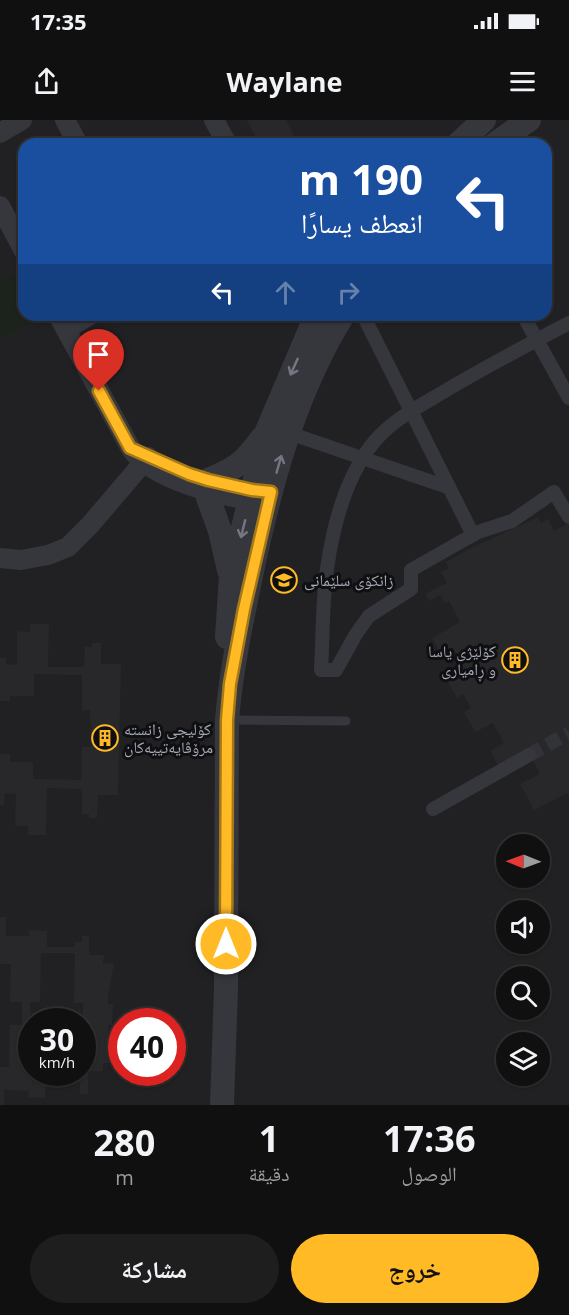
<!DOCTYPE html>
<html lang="ar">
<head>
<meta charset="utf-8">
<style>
	:root { --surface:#101011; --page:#1e1e1f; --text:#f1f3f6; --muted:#9c9d9f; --line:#303031; --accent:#ffba25 }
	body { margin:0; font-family:"Open Sans","Noto Naskh Arabic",sans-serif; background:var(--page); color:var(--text); direction:rtl; height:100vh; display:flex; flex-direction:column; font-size:22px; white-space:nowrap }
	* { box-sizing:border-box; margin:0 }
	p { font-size:20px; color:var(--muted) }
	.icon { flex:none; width:33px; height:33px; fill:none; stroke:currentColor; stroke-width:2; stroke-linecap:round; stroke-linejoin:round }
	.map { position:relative; height:985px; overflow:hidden; direction:ltr }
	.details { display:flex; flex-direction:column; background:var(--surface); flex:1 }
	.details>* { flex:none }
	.guide { position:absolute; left:18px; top:18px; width:534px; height:183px; border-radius:18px; box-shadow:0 2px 4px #0004,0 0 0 2px var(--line); direction:rtl; background:#1a4fa0; color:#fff; overflow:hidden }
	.needle { width:39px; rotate:271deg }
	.buttons { position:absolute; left:496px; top:714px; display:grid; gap:12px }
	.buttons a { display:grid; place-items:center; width:54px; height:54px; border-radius:50%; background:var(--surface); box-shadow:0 2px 4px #0004,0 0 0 2px var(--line); font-size:30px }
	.speed { position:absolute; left:18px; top:888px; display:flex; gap:12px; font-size:30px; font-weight:700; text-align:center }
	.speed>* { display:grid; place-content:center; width:78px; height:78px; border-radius:50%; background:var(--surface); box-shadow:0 2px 4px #0004,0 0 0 2px var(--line); line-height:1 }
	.speed small { font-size:15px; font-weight:400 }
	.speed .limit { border:9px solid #d22; background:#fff; color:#111 }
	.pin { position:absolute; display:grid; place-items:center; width:51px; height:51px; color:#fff; margin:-62px -26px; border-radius:50% 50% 50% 0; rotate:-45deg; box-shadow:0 0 6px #0007 }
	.pin .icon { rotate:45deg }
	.me { position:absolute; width:66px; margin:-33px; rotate:0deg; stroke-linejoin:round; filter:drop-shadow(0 0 4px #0008) }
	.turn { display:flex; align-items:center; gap:21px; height:126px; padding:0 30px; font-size:27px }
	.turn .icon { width:78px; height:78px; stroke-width:2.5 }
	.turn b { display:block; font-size:42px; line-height:51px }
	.lanes { display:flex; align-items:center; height:57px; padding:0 30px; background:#0003; justify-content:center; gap:30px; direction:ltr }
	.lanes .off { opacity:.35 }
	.eta { display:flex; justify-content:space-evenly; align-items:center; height:102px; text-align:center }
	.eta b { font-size:36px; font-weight:700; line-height:42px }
	.cta { display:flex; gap:12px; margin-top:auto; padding:12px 30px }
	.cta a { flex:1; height:69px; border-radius:36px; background:var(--accent); color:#111; font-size:24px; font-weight:700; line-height:69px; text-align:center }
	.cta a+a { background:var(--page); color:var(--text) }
	.status { display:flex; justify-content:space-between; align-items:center; height:42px; padding:0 30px; background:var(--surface); direction:ltr }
	.status svg { height:16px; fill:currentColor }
	header { display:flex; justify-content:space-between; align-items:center; height:78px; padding:0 30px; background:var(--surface); font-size:27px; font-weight:700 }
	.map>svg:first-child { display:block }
</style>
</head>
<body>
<div class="status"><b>17:35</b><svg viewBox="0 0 49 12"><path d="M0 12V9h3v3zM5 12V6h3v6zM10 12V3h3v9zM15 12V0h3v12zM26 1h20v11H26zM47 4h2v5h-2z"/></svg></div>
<header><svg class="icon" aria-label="menu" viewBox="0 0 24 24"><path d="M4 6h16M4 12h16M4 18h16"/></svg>Waylane<svg class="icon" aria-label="share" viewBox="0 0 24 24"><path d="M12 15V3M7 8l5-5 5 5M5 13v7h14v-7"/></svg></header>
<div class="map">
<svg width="569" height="985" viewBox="0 0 569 985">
	<rect width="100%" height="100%" fill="#151517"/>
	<path fill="#212124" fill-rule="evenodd" d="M0,0H569V985H0ZM24,24H546V195H24ZM507,724H540V758H507ZM507,790H540V824H507ZM507,856H540V890H507ZM32,902H82V952H32ZM122,902H172V952H122ZM507,922H540V956H507Z"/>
	<path fill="#1b231c" d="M13,156L24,177V195H34L36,199L0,219V163Z"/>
	<g fill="#28282b" fill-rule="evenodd">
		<path d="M247,0H286L294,15L277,24H259Z"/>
		<path d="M50,15L55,24H36Z"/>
		<path d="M538,397L541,403L548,399L554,411L569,403V676L567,673L534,690L520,664L540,654L529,633L499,647L490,631L504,623L493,603L475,612L464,592L471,588L463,574L457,578L445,557L464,547L453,528L441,534L432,518L460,502L449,481L445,483L440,475L429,481L425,474L447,463L441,452L449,448L446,442L471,428Z"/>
		<path d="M30,504H49L48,547H84L85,527H92V523H101V544H121L118,675H98L97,698H89V694H82V669L47,668L46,715H28V706H15L16,674L5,673L4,686L0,685V634H10V642H33V659L81,660L82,627H91L90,590L82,591V555L34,554V576H10V581H0V538H6V544L17,545V511L30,512Z"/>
		<path d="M0,797H6V816H29V810L47,811V827H75V822H82V816H89V835H104L103,844L114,843L108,876V884H113L112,905H108V909L110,930L114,943H103V951H88V974H80V962H73V958L39,957V961H46L45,978L28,977L29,971L4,970V985H0V947H9L10,905H22V882H10L11,844H0ZM41,833H75L74,883H83L82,952H32L30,882H40Z"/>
	</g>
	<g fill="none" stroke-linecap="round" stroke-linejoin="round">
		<path stroke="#323337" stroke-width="14" stroke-dasharray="14 7" stroke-linecap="butt" d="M529,635L569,613"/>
		<path stroke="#36373d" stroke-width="9" d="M229,600L346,601"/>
		<g stroke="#36373d" stroke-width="14">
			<path d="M363,195L473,415"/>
			<path d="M523,195L569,278"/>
			<path d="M569,203C527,225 485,247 445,271C420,286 393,299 374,322C346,356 333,406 327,449C322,482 323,517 321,550H336L356,514L369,496L411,469V450L478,412L512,401L554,372L569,397"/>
			<path d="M289,313L447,367"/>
			<path d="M433,689L529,635"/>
		</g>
		<g stroke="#36373d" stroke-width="20">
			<path d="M65,0L78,24"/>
			<path d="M214,0L227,24"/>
			<path d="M0,13L22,0"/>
			<path d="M0,86L24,131"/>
			<path d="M58,195L131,329C156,363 222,375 262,383"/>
			<path d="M66,209L90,195"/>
			<path d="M0,438L21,440L48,435L68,427L90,405L148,337"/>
		</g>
		<g stroke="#36373d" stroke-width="24">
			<path d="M458,24L484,0"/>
			<path d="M495,24L529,0"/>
			<path d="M208,360C236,348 243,344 262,318"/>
			<path d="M205,369L220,411L229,450"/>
			<path d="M227,517L231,456L267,311L310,210L320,195"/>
			<path d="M222,985L226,868L227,600C231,551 241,504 251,456C270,366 294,274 343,195"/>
		</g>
	</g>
	<defs><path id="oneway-shaft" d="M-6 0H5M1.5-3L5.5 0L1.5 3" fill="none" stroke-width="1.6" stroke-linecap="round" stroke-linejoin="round" transform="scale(1.5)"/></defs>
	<g stroke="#747781">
		<use href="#oneway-shaft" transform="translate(294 247) rotate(114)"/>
		<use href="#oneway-shaft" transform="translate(279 344) rotate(-74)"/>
		<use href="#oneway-shaft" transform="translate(243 409) rotate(104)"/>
	</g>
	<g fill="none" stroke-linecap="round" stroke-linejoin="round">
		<g stroke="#a67918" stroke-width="15">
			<path id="route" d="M99,271L130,328L189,354L208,360L252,370L271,372L244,489L230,564L227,600L226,824"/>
		</g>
		<use href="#route" stroke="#ffba25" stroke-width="10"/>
	</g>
	<defs>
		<g id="university-ring" transform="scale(1.35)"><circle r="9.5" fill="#101012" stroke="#ffba25" stroke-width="1.5"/><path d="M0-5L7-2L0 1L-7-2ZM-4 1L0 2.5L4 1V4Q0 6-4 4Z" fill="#ffba25"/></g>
		<g id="building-ring" transform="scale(1.35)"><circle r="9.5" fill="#101012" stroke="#ffba25" stroke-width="1.5"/><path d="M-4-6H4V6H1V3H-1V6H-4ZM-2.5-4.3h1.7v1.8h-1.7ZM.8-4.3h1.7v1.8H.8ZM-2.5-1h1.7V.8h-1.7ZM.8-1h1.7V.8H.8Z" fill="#ffba25"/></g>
	</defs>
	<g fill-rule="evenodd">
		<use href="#university-ring" x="284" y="460"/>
		<use href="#building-ring" x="515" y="540"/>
		<use href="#building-ring" x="105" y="618"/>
	</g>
	<g text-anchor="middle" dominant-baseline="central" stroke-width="6" stroke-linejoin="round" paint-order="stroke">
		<g font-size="16" fill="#a6abb9" stroke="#101012" text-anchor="start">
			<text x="304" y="460">زانکۆی سلێمانی</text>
			<text x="496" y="531" text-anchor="end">کۆلێژی یاسا<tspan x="496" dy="18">و ڕامیاری</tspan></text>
			<text x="124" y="609">کۆلیجی زانستە<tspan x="124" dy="18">مرۆڤایەتییەکان</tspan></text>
		</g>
	</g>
</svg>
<div class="buttons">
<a><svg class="needle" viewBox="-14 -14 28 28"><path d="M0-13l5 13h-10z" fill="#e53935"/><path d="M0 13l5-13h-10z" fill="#9c9d9f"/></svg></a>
<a><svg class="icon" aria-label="sound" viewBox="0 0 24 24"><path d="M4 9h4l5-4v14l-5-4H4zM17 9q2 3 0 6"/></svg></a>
<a><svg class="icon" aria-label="search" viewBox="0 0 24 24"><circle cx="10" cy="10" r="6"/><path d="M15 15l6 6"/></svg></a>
<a><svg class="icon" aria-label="layers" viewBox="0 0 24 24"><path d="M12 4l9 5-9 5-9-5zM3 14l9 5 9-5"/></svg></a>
</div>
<div class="speed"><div>30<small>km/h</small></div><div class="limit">40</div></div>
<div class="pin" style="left:99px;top:271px;background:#d93025"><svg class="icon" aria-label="arrive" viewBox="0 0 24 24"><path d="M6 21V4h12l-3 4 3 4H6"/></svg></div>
<svg class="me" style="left:226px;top:824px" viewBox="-20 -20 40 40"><circle r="17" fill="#ffba25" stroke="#fff" stroke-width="3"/><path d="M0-11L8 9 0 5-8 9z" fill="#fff"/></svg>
<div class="guide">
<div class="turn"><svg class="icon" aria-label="left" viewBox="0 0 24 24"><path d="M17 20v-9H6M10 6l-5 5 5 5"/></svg><div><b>190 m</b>انعطف يسارًا</div></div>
<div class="lanes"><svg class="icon" aria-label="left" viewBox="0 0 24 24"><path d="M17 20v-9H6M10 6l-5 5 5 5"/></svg><svg class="icon off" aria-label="ahead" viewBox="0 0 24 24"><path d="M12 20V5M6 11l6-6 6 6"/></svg><svg class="icon off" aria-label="right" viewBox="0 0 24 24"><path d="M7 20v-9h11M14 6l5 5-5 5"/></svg></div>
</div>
</div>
<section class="details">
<div class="eta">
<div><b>17:36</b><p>الوصول</p></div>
<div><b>1</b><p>دقيقة</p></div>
<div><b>280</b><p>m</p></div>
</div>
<div class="cta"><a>خروج</a><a>مشاركة</a></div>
</section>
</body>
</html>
